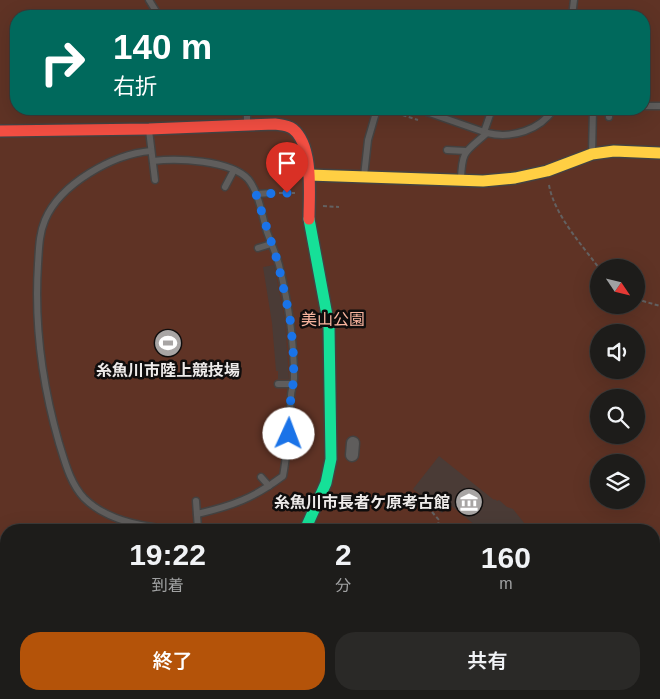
<!DOCTYPE html>
<html lang="ja">
<head>
<meta charset="utf-8">
<style>
	:root { --surface:#1d1c1a; --page:#2a2927; --text:#f1f3f6; --muted:#a0a1a2; --line:#3b3a39; --accent:#b45309 }
	body { margin:0; font-family:Helvetica,"Noto Sans JP",sans-serif; background:var(--page); color:var(--text); height:100vh; display:flex; flex-direction:column; font-size:19px; white-space:nowrap }
	* { box-sizing:border-box; margin:0 }
	p { font-size:16px; color:var(--muted) }
	.icon { flex:none; width:28px; height:28px; fill:none; stroke:currentColor; stroke-width:2; stroke-linecap:round; stroke-linejoin:round }
	.map { position:relative; flex:1; overflow:hidden }
	.details { position:absolute; left:0px; top:524px; width:660px; height:176px; display:flex; flex-direction:column; background:var(--surface); border-radius:20px 20px 0 0; box-shadow:0 5px 20px #0002,0 0 0 1px var(--line) }
	.details>* { flex:none }
	.top-card { position:absolute; left:10px; top:10px; width:640px; height:105px; border-radius:20px; box-shadow:0 5px 20px #0002,0 0 0 1px var(--line); background:#00695c; color:#fff; overflow:hidden }
	.needle { width:32px; rotate:125deg }
	.controls { position:absolute; left:590px; top:259px; display:grid; gap:10px }
	.controls a { display:grid; place-items:center; width:55px; height:55px; border-radius:50%; background:var(--surface); box-shadow:0 5px 20px #0002,0 0 0 1px var(--line); font-size:25px }
	.pin { position:absolute; display:grid; place-items:center; width:42px; height:42px; color:#fff; margin:-51px -21px; border-radius:50% 50% 50% 0; rotate:-45deg; box-shadow:0 0 5px #0007 }
	.pin .icon { rotate:45deg }
	.me { position:absolute; width:55px; margin:-28px; rotate:2deg; stroke-linejoin:round; filter:drop-shadow(0 0 4px #0008) }
	.turn { display:flex; align-items:center; gap:18px; height:105px; padding:0 20px; font-size:22px }
	.turn .icon { width:65px; height:65px; stroke-width:2.5 }
	.turn b { display:block; font-size:35px; line-height:42px }
	.eta { display:flex; justify-content:space-evenly; align-items:center; height:85px; text-align:center }
	.eta b { font-size:30px; font-weight:600; line-height:35px }
	.action { display:flex; gap:10px; margin-top:auto; padding:10px 20px }
	.action a { flex:1; height:58px; border-radius:20px; background:var(--accent); color:#fff; font-size:20px; font-weight:600; line-height:58px; text-align:center }
	.action a+a { background:var(--page); color:var(--text) }
	.map>svg:first-child { display:block }
</style>
</head>
<body>
<div class="map">
<svg width="660" height="699" viewBox="0 0 660 699">
	<rect width="100%" height="100%" fill="#272523"/>
	<path fill="#5f3325" fill-rule="evenodd" d="M0,0H660V699H0ZM16,16H644V109H16ZM599,268H636V305H599ZM599,332H636V370H599ZM599,398H636V435H599ZM599,462H636V500H599ZM6,530H654V694H6Z"/>
	<g fill="#4a3b36">
		<path d="M274,265L285,321L289,379H278V371H276L272,323L263,267Z"/>
		<path d="M439,456L494,500L495,499L497,501L499,500L507,507L513,509L525,524L520,530H481L449,504L442,513L431,504H424L423,497L413,489Z"/>
	</g>
	<g fill="none" stroke-linecap="round" stroke-linejoin="round">
		<g stroke="#444241" stroke-width="9">
			<g id="lane">
				<path d="M149,0L159,16"/>
				<path d="M572,16L574,0"/>
				<path d="M644,106H660"/>
				<path d="M418,109L487,133C512,139 540,130 554,109"/>
				<path d="M609,117V109"/>
				<path d="M247,123V109"/>
				<path d="M149,130L155,180"/>
				<path d="M484,132L492,109"/>
				<path d="M447,150L466,151"/>
				<path d="M151,151C113,154 60,184 45,220C39,234 39,249 38,264C34,326 42,384 59,443C65,462 70,483 84,498C109,523 150,528 183,530"/>
				<path d="M592,153L593,109"/>
				<path d="M153,161C177,158 230,160 248,179C259,192 262,216 267,232C271,243 276,254 279,265C288,301 294,340 294,378C294,384 291,390 291,396C289,423 288,449 283,476C254,498 232,506 197,514"/>
				<path d="M364,176L368,140L377,109"/>
				<path d="M461,179C462,149 466,152 487,133"/>
				<path d="M225,187L234,170"/>
				<path d="M256,194L272,193"/>
				<path d="M258,248L271,244"/>
				<path d="M278,384H293"/>
				<path d="M261,477L269,486"/>
				<path d="M193,530L198,529L196,501"/>
			</g>
		</g>
		<g stroke="#444241" stroke-width="15">
			<path id="street" d="M352,455L353,443"/>
		</g>
		<g stroke="#444241" stroke-width="14">
			<g id="fast">
				<path d="M305,530L326,483L331,459L329,326L309,219"/>
				<path d="M54,694L56,699"/>
			</g>
		</g>
		<g stroke="#444241" stroke-width="14">
			<g id="slow">
				<path d="M309,175L483,181L515,178L547,171L592,154L614,151L660,153"/>
				<path d="M420,694L421,699"/>
			</g>
		</g>
		<g stroke="#444241" stroke-width="14">
			<g id="jam">
				<path d="M0,131L149,129L275,124C282,125 288,125 293,129C314,146 309,195 309,219"/>
				<path d="M0,576L6,584"/>
			</g>
		</g>
		<g stroke="#636161" stroke-width="2" stroke-dasharray="4 2.5" stroke-linecap="butt">
			<path d="M384,109L418,120"/>
			<path d="M549,185C554,214 581,244 599,268"/>
			<path d="M279,193H295"/>
			<path d="M323,206L339,207"/>
			<path d="M636,299L660,306"/>
			<path d="M432,512L439,520L437,530"/>
			<path d="M623,694L624,699"/>
			<path d="M644,694L645,699"/>
		</g>
		<use href="#lane" stroke="#5f5d5c" stroke-width="6"/>
		<use href="#street" stroke="#5f5d5c" stroke-width="12"/>
		<use href="#fast" stroke="#16e098" stroke-width="11"/>
		<use href="#slow" stroke="#ffcf43" stroke-width="11"/>
		<use href="#jam" stroke="#f24e42" stroke-width="11"/>
	</g>
	<g fill="none" stroke-linecap="round" stroke-linejoin="round">
		<path stroke="#1a73e8" stroke-width="9" stroke-dasharray="0 16.2" d="M287,193L256,194L278,263L290,318L293,347L294,380L291,393L289,434"/>
	</g>
	<defs>
		<g id="stadium-disc" transform="scale(1.4375)"><circle r="9.5" fill="#a8a5a4" stroke="#0f0d0d"/><path d="M0-5a6.5 5 0 1 0 0 10a6.5 5 0 1 0 0-10ZM-3.5-1.8h7v3.6h-7Z" fill="#fff"/></g>
		<g id="museum-disc" transform="scale(1.4375)"><circle r="9.5" fill="#a8a5a4" stroke="#0f0d0d"/><path d="M0-6L6-3V-2H-6V-3ZM-5-1h2V3h-2ZM-1-1h2V3h-2ZM3-1h2V3H3ZM-6 4H6V6H-6Z" fill="#fff"/></g>
	</defs>
	<g fill-rule="evenodd">
		<use href="#stadium-disc" x="168" y="343"/>
		<use href="#museum-disc" x="469" y="502"/>
	</g>
	<g text-anchor="middle" dominant-baseline="central" stroke-width="5" stroke-linejoin="round" paint-order="stroke">
		<g font-size="16" fill="#f9b59f" stroke="#0f0d0d">
			<text x="333" y="319">美山公園</text>
		</g>
		<g font-size="16" font-weight="bold" fill="#edeae9" stroke="#0f0d0d">
			<text x="168" y="370">糸魚川市陸上競技場</text>
			<text x="450" y="502" text-anchor="end">糸魚川市長者ケ原考古館</text>
		</g>
	</g>
</svg>
<div class="controls">
<a><svg class="needle" viewBox="-14 -14 28 28"><path d="M0-13l5 13h-10z" fill="#e53935"/><path d="M0 13l5-13h-10z" fill="#a0a1a2"/></svg></a>
<a><svg class="icon" aria-label="sound" viewBox="0 0 24 24"><path d="M4 9h4l5-4v14l-5-4H4zM17 9q2 3 0 6"/></svg></a>
<a><svg class="icon" aria-label="search" viewBox="0 0 24 24"><circle cx="10" cy="10" r="6"/><path d="M15 15l6 6"/></svg></a>
<a><svg class="icon" aria-label="layers" viewBox="0 0 24 24"><path d="M12 4l9 5-9 5-9-5zM3 14l9 5 9-5"/></svg></a>
</div>
<div class="pin" style="left:287px;top:193px;background:#d93025"><svg class="icon" aria-label="arrive" viewBox="0 0 24 24"><path d="M6 21V4h12l-3 4 3 4H6"/></svg></div>
<svg class="me" style="left:289px;top:434px" viewBox="-20 -20 40 40"><circle r="19" fill="#fff"/><path d="M0-13L10 11 0 6-10 11z" fill="#1a73e8"/></svg>
<div class="top-card">
<div class="turn"><svg class="icon" aria-label="right" viewBox="0 0 24 24"><path d="M7 20v-9h11M14 6l5 5-5 5"/></svg><div><b>140 m</b>右折</div></div>
</div>
<section class="details">
<div class="eta">
<div><b>19:22</b><p>到着</p></div>
<div><b>2</b><p>分</p></div>
<div><b>160</b><p>m</p></div>
</div>
<div class="action"><a>終了</a><a>共有</a></div>
</section>
</div>
</body>
</html>
